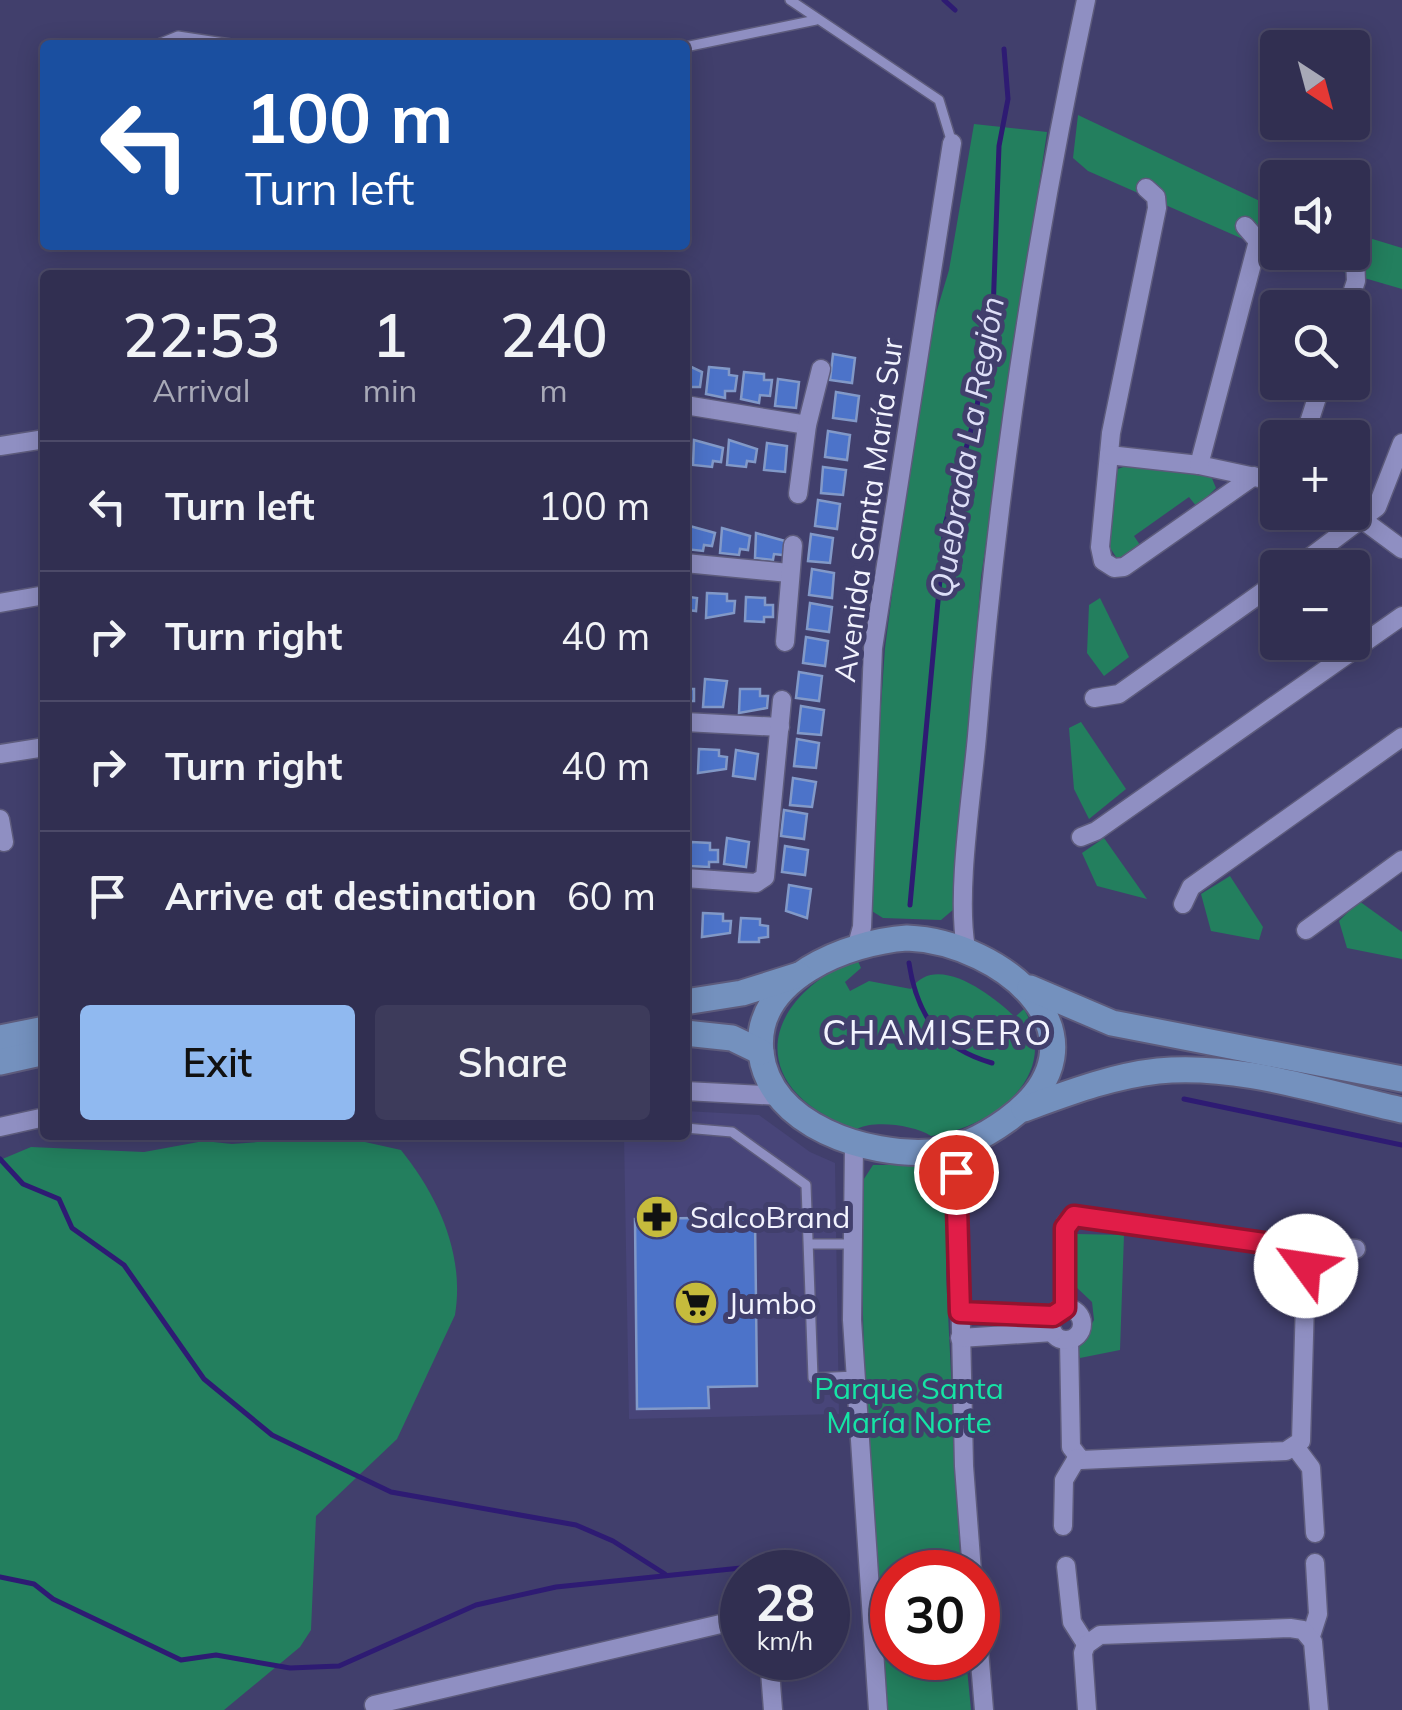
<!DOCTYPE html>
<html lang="en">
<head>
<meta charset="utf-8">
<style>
	:root { --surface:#312f51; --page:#3d3b5b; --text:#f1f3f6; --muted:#a8a9b7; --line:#4c4a68; --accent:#90b9f0 }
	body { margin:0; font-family:Mulish,sans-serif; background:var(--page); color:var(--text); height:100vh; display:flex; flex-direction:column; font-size:38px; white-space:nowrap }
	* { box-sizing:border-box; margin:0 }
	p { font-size:32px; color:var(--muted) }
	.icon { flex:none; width:55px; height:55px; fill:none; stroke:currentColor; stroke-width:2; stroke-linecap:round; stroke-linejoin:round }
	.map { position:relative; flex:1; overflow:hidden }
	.side { position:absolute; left:40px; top:270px; width:650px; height:870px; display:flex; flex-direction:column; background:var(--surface); border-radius:10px; box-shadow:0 5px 25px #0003,0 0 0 2px var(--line) }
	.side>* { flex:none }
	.hud { position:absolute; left:40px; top:40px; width:650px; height:210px; border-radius:10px; box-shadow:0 5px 25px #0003,0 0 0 2px var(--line); background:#1a4fa0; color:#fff; overflow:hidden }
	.needle { width:65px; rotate:144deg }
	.tools { position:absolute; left:1260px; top:30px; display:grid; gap:20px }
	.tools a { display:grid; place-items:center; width:110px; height:110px; border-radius:10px; background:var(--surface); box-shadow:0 5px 25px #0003,0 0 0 2px var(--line); font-size:50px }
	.speed { position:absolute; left:720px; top:1550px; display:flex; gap:20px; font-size:50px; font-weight:700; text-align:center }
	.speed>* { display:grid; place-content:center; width:130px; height:130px; border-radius:50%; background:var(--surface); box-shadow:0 5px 25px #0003,0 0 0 2px var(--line); line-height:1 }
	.speed small { font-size:25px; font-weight:400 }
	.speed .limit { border:15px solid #d22; background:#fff; color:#111 }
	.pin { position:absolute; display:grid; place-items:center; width:85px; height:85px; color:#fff; margin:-42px; border:5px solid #fff; border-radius:50%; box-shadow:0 2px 10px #0007 }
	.me { position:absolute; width:110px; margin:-55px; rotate:301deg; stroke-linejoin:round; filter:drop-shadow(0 0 8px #0008) }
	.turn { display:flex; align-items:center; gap:35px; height:210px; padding:0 40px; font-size:45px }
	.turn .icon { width:130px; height:130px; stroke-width:2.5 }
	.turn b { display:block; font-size:70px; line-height:85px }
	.eta { display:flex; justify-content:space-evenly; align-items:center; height:170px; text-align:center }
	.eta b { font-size:60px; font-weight:600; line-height:70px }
	.primary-button { display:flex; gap:20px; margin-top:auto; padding:20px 40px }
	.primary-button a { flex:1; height:115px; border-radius:10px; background:var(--accent); color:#111; font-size:40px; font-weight:600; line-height:115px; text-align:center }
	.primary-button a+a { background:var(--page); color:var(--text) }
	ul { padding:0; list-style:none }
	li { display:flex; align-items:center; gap:30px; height:130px; padding:0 40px; border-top:2px solid var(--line) }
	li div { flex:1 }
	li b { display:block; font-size:38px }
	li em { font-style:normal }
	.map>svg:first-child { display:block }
</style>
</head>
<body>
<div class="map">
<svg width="1402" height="1710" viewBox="0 0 1402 1710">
	<rect width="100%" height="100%" fill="#413f6c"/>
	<path fill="#484579" d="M685,1111L759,1115L810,1152L835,1163L839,1414L629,1419L624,1135H685Z"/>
	<g fill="#237f5e">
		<path d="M1078,115L1277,209L1278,252H1352L1353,233L1402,248V289L1268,250L1088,171L1073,158Z"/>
		<path d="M974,124L1047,132L981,577L954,909L941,920L883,918L867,908L885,648L923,357L949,270Z"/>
		<path d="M1129,465L1211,476L1216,488L1197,507L1189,497L1134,536L1142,548L1118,560L1107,543L1115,470Z"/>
		<path d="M1100,598L1129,657L1104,676L1087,653L1089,605Z"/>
		<path d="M1081,722L1126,789L1089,819L1074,789L1069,728Z"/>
		<path d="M1104,838L1147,899L1097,886L1082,853Z"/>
		<path d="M1230,876L1263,927L1259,940L1211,931L1201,894Z"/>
		<path d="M1359,901L1402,932V959L1347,948L1339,921Z"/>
		<path d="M857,959L861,968L845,982L850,991L869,981L911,989C936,952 991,994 1015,1017L1024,1009C1063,1078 991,1127 931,1136C913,1125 875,1120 857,1129C746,1092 756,1001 857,959Z"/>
		<path d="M338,1136L401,1150C438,1196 465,1254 455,1315L397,1439L316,1516L311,1630L300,1647L224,1710H0V1160L31,1147L144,1152L204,1141L232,1144Z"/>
		<path d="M873,1165H937L946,1174V1274L961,1572H892V1658H966L971,1710H888L865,1401L860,1185Z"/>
		<path d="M1077,1234L1124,1235L1120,1350L1080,1358L1077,1349L1094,1320L1092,1302L1074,1285Z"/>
	</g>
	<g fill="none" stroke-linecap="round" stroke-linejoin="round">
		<g stroke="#2e1b73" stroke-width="5">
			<path d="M944,0L955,10"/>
			<path d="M910,905L945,525L976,412L993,312L999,146L1008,99L1004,49"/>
			<path d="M909,963C917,1016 940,1048 992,1063"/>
			<path d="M1184,1099L1402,1145"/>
			<path d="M0,1159L23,1184L59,1199L72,1228L124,1265L204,1379L272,1435L391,1492L576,1525L613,1541L665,1574"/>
			<path d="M0,1577L34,1584L53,1599L181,1660L216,1655L290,1668L339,1666L476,1605L556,1587L741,1568L801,1570"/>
		</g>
	</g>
	<g fill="#4c73c9" stroke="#8299c8" stroke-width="2.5">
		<path d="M833,354L855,358L852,383L830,380Z"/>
		<path d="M685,364L702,372L700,387H690V394L685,393Z"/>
		<path d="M709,367L729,369V375L737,376L735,391H725V398L706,394Z"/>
		<path d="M744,372L764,374V380H772L770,396L760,395L759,403L741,399Z"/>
		<path d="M778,379L799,382L796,408L775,406Z"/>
		<path d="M836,392L859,396L856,421L833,418Z"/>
		<path d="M828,431L850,435L847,460L825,457Z"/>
		<path d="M694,440L723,448L721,462L713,461L712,467L693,465Z"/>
		<path d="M729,440L757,449L755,462L747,461L746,467L727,465Z"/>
		<path d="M767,443L787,446L785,472L764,470Z"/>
		<path d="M823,467L846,470L843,495L821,493Z"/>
		<path d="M818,500L840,504L837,529L815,526Z"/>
		<path d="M686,525L715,533L712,546L704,545L703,551L685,549Z"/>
		<path d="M722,528L750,536L748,550L740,549L739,555L720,553Z"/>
		<path d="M756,533L785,541L783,555L774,554L773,560L755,558Z"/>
		<path d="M811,534L833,538L830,563L808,561Z"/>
		<path d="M812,569L834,573L832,598L809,595Z"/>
		<path d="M685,591H689V597L697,598L696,611L688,610V615Z"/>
		<path d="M707,593L727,594V601H735L734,613L706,618Z"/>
		<path d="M746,597L765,598V605H773V617H764V622L745,621Z"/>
		<path d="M810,603L832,607L829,632L807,629Z"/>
		<path d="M806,637L828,641L825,666L803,663Z"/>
		<path d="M799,672L822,676L819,701L796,698Z"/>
		<path d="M705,679L727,681L723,707H703Z"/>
		<path d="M685,682L686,689H694V701H685Z"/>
		<path d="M740,689H760V696H768L767,708L739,713Z"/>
		<path d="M801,706L824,710L821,735L798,733Z"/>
		<path d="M797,739L819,743L816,768L794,766Z"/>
		<path d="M699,749L719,750V756L727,757L726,769L698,773Z"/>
		<path d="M736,750L758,754L755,779L733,776Z"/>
		<path d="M793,778L816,782L812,807L790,805Z"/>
		<path d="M784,810L807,814L804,839L781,836Z"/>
		<path d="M727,838L749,842L746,867L724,864Z"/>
		<path d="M691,842L710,843V850H718V862H709V867L690,866Z"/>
		<path d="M785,846L808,850L805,875L782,872Z"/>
		<path d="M789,885L811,889L807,918L786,911Z"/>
		<path d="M685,909H689L688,940H685Z"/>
		<path d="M703,913L723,914V921H731L730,933L702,937Z"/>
		<path d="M741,918L760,919V925L768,926V937L759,938V942H739Z"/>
		<path d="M755,1217L757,1386L708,1387L709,1408L637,1409L635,1219Z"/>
	</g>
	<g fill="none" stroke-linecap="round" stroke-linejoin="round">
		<g stroke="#5d5b7c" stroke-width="12">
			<g id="lane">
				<path d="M790,0L939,100L952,143"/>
				<path d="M156,45L178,36L237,45"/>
				<path d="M685,47L816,20"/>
				<path d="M685,1128L732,1132L806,1185L813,1378L855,1376"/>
				<path d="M809,1244H852"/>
			</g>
		</g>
		<g stroke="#5d5b7c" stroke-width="21">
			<g id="street">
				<path d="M1146,188L1156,197L1157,208L1111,433L1100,547L1103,561L1114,568L1124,567L1254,476"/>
				<path d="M1347,308L1356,281L1355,259L1348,252"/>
				<path d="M685,405L807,425"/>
				<path d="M1304,438L1322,382"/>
				<path d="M0,446L45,439"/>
				<path d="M1109,455L1199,465L1278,482"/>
				<path d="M1199,465L1258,241L1245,226"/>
				<path d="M798,494L807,425L821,369"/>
				<path d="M1352,512L1402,549"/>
				<path d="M685,563L789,573"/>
				<path d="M1296,568L1377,507L1402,443"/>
				<path d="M0,603L45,595"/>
				<path d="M785,642L793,545"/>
				<path d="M1094,698L1119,694L1278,581"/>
				<path d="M685,722L780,727"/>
				<path d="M0,754L45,747"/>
				<path d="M0,819L4,842"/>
				<path d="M1081,837L1096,831L1402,616"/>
				<path d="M685,878L756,883L765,877L782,700"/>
				<path d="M1183,904L1191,887L1402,737"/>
				<path d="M1306,930L1402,860"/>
				<path d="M857,945L862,927L873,648L952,143"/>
				<path d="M966,948C956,893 972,794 977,736C997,488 1034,243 1086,0"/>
				<path d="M685,1091L781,1096"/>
				<path d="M0,1127L45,1117"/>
				<path d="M854,1144L852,1320L878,1710"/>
				<path d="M957,1147L964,1466L972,1572"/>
				<path d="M1301,1252L1319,1245L1356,1249"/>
				<path d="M1065,1308L1064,1233L1066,1223L1074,1216L1297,1249L1306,1267L1301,1441L1286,1451L1081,1460L1071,1447L1069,1340"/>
				<circle cx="1066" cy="1324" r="16"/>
				<path d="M959,1312L1053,1315"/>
				<path d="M960,1338L1053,1332"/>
				<path d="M1296,1448L1311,1468L1315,1533"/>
				<path d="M1063,1526L1064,1480L1077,1458"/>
				<path d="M1066,1566L1072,1622L1086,1644"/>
				<path d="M1311,1636L1318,1614L1315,1563"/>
				<path d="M978,1638L984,1710"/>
				<path d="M769,1658L773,1710"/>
				<path d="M374,1705L742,1619"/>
				<path d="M1087,1710L1083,1653L1086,1645L1100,1635L1290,1628L1303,1630L1313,1642L1319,1710"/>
			</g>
		</g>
		<g stroke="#5d5b7c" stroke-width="29">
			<g id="secondary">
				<path d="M907,938C1004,942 1118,1039 1007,1120C985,1136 958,1150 930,1152C869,1156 770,1127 761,1053C752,978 849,942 907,938Z"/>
				<path d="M1030,988L1112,1023L1402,1079"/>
				<path d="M685,1002L742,993L799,975"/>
				<path d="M685,1033L732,1038L761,1052"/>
				<path d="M0,1038L45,1029"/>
				<path d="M0,1062L45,1052"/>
				<path d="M1024,1109C1068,1093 1112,1076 1158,1071C1239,1063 1324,1093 1402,1110"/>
			</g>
		</g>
		<use href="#lane" stroke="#8f8fc2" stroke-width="9"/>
		<use href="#street" stroke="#8f8fc2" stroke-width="18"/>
		<use href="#secondary" stroke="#7491be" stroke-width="25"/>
	</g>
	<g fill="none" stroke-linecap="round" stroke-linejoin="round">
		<g stroke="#92132f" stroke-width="25">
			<path id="route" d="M956,1172L960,1312L1053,1316L1065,1308V1228L1074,1216L1293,1247L1304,1256L1306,1266"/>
		</g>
		<use href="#route" stroke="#e11d48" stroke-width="18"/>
	</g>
	<defs>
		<g id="pharmacy-disc" transform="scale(2.25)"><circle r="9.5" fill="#c6bb3c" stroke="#413f6c"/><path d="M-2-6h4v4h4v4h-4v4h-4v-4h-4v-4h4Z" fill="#111"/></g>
		<g id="supermarket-disc" transform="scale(2.25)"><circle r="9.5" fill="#c6bb3c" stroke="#413f6c"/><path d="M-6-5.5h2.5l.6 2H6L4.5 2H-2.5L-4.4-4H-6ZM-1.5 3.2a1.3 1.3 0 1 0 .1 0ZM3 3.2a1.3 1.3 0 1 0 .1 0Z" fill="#111"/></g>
	</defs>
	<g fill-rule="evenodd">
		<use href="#pharmacy-disc" x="657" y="1217"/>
		<use href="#supermarket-disc" x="696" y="1303"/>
	</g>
	<g text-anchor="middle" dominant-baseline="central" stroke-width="10" stroke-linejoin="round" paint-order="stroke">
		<g font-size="30" fill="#f2f3fe" stroke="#413f6c">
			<text transform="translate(868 510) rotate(-82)">Avenida Santa María Sur</text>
		</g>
		<g font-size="30" fill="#f2f3fe" stroke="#413f6c" text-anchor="start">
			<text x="690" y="1217">SalcoBrand</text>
			<text x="728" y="1303">Jumbo</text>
		</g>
		<g font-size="30" fill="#16e4a5" stroke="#413f6c">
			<text x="909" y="1388">Parque Santa<tspan x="909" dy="34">María Norte</tspan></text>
		</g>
		<g font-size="32" font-style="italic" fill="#dddef7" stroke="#413f6c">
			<text transform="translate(966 447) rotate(-80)">Quebrada La Región</text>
		</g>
		<g font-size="35" letter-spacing="2.5" fill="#f2f3fe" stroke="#413f6c">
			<text x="938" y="1032">CHAMISERO</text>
		</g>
	</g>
</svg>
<div class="tools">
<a><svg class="needle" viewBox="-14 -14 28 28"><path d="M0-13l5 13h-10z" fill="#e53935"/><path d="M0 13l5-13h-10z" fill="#a8a9b7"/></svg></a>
<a><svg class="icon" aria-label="sound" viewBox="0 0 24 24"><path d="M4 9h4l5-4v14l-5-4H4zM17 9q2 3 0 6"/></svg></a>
<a><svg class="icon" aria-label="search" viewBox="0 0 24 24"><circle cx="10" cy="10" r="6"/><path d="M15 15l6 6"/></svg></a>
<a>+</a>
<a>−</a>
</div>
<div class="speed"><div>28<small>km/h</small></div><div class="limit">30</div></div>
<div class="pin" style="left:956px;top:1172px;background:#d93025"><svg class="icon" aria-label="arrive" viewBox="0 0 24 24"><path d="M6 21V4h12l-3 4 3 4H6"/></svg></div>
<svg class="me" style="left:1306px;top:1266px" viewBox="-20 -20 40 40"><circle r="19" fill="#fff"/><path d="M0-13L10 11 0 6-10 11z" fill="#e11d48"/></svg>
<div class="hud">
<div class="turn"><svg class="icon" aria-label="left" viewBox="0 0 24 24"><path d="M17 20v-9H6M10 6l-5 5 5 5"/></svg><div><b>100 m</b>Turn left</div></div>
</div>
<section class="side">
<div class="eta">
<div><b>22:53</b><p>Arrival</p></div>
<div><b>1</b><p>min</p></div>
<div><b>240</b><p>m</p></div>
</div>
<ul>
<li><svg class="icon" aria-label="left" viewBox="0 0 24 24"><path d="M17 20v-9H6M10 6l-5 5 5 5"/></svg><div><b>Turn left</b></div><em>100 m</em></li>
<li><svg class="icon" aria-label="right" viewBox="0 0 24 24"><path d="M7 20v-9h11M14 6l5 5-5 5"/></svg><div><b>Turn right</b></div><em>40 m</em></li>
<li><svg class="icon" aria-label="right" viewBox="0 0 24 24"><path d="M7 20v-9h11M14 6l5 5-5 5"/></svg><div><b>Turn right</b></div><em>40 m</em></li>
<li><svg class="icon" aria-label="arrive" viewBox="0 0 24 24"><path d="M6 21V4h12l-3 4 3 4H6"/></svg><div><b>Arrive at destination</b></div><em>60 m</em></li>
</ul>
<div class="primary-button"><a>Exit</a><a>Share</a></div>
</section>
</div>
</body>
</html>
